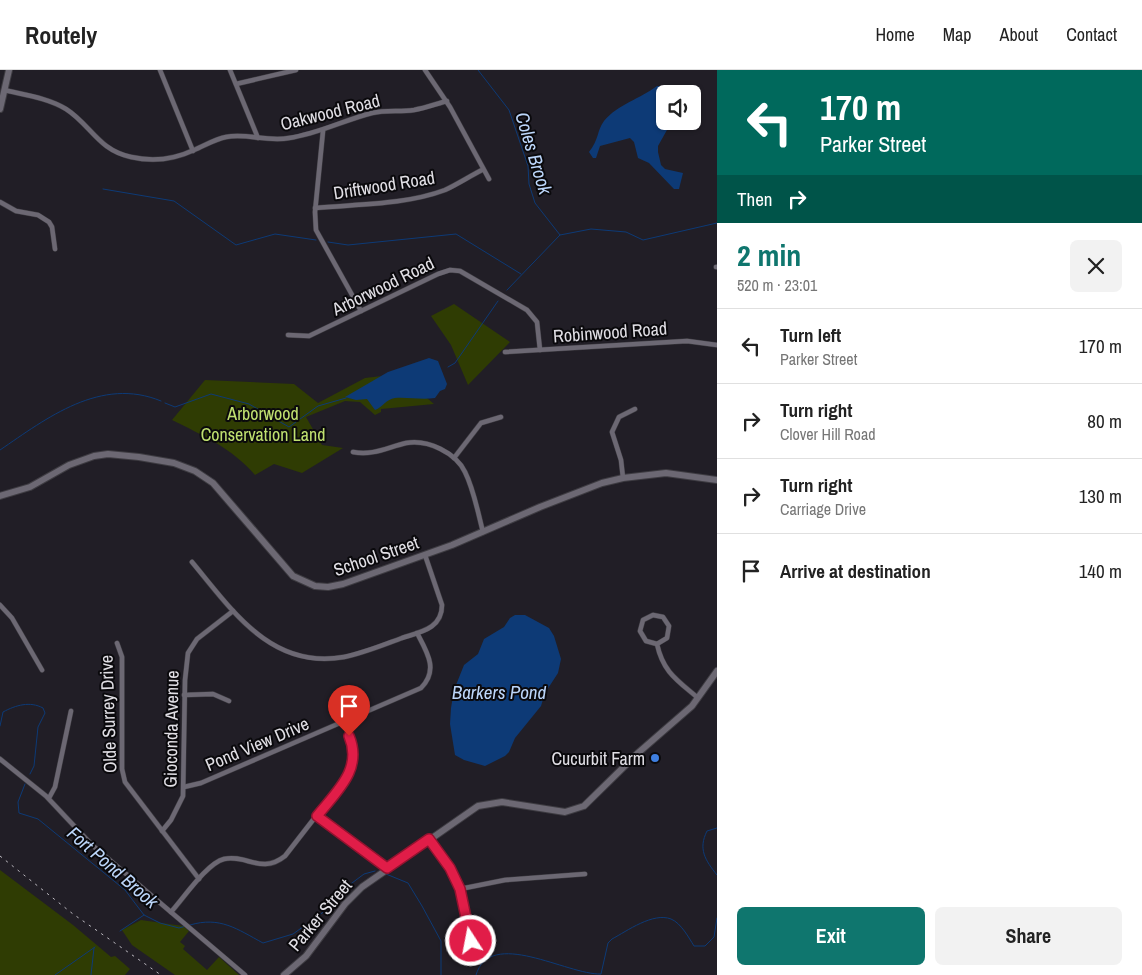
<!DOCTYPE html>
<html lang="en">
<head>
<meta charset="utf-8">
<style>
	:root { --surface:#fff; --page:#f2f2f2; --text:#222; --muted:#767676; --line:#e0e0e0; --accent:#0f766e }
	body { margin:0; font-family:"Archivo Narrow",sans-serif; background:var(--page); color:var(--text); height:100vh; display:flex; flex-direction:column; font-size:19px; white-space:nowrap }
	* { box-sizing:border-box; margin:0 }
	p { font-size:16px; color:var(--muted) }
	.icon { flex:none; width:28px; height:28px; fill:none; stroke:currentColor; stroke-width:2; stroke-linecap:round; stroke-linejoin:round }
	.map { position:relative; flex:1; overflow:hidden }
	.side { display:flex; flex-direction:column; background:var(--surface); width:425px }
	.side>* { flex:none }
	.hud { background:#00695c; color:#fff; overflow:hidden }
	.fabs { position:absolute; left:656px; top:15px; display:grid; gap:10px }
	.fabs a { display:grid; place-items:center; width:45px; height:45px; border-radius:8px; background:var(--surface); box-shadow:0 1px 4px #0004; font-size:25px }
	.pin { position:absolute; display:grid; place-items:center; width:42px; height:42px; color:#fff; margin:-51px -21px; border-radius:50% 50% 50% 0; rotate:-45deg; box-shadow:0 0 5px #0007 }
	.pin .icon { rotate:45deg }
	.me { position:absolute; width:55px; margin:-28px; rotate:349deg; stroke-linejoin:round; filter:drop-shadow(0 0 4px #0008) }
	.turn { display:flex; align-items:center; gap:18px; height:105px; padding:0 20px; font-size:22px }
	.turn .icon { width:65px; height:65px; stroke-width:2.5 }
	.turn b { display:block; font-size:35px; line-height:42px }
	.then { display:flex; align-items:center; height:48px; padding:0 20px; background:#0003; gap:10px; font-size:19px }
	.round { display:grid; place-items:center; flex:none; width:52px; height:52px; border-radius:8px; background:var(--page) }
	.headline { display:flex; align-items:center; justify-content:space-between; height:85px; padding:0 20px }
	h1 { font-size:30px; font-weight:700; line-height:38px; color:var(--accent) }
	.button { display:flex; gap:10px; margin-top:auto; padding:10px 20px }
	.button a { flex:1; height:58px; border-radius:8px; background:var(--accent); color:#fff; font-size:20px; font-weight:700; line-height:58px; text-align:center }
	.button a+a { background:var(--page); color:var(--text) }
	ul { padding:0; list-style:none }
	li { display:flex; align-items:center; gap:15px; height:75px; padding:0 20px; border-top:1px solid var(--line) }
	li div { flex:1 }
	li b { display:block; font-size:19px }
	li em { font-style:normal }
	header { display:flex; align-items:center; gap:30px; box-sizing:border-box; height:70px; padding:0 25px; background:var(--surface); border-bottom:1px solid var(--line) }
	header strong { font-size:24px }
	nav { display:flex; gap:28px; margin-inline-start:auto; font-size:18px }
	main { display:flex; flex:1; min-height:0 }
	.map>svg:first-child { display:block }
</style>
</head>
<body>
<header>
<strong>Routely</strong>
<nav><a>Home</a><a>Map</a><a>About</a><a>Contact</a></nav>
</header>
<main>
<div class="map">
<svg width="717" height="905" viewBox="0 0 717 905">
	<rect width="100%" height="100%" fill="#211e26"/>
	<g fill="#2f3c03">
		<path d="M454,234L510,272L468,315L451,275L431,246Z"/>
		<path d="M424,301L427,328L434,334L381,339V342L375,345L360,332L345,331L306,347L322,375L343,378L302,403L274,394L255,405C232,378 202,365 172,350L205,310L294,314L318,333L365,308Z"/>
		<path d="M0,800L73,855L111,887L115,886L130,899L125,905H0Z"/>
		<path d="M141,850L183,856L189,861L180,872L185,876L183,879L207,900L219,887L239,905H175L132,875L122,860Z"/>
	</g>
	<g fill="#0d3a76">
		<path d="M657,16H662L670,24H665V51H672L658,76V82L661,95L665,99L683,103L679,119H674L649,93L638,88L634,72L630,68L600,76L596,88H593L589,82C599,70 597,60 604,51C618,34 640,29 657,16Z"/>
		<path d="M429,288L438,291L447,314L445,319L440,321L435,328C421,330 408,327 395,328C386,329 383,337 375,340L367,329L356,330L345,327L388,302Z"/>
		<path d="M515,545H525L549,558L554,566L561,589L558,603L545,623L541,636L515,668L509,682L505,686L485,696L464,690L455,685L450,654L451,638L454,620L464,595L478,584L484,569L504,557L510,548Z"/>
	</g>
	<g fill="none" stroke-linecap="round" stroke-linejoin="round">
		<g stroke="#0d3a76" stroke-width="1">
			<path d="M478,0L509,40L528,96L529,114L535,133L560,165L591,159L626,162L643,170L717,153"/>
			<path d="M103,119L174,131L236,175L275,164L316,170"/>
			<path d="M328,172L348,175L456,164L521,204"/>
			<path d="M507,220L560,165"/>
			<path d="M448,297L455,293L498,231"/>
			<path d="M165,333L175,337L211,324L249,334L289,357L318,336L346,328"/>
			<path d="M0,380C47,348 101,306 161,331"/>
			<path d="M0,656L3,642C16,635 30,631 43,638L45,643L38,657L34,696L30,704"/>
			<path d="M25,714L18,732L19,743L38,749L125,820L144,845L160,853L179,858L186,856"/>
			<path d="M717,758L707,761C698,779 705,790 717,805"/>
			<path d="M386,804L408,813L422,836L441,871V905"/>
			<path d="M190,855C220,846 237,859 263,873L293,864L329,838L348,816L364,804L375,801"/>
			<path d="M120,861L144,845"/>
			<path d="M55,905L95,877"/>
			<path d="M91,905L94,878"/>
			<path d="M476,905C490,857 567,905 601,904L608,873L612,869C627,861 653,842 671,849C681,853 689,868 694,876H705L714,867L717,848"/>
		</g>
		<g stroke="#3e3c42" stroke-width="5.5">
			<g id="street">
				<path d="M160,0L193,81"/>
				<path d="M230,0L258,68"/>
				<path d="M425,0L450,37L489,109"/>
				<path d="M236,14L296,0"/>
				<path d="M4,20C25,25 48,28 66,39C91,55 98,80 131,87C153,92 175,89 194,80C204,76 215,69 226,67C247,63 267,72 289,68C318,64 344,50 372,43C386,40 400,42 414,40C425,38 436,34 447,31"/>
				<path d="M323,61L315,142L316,160L361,241"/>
				<path d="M0,132L16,141L38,145L49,152L52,157L55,179"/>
				<path d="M315,138C357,134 405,135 445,120C458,114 470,106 482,100"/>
				<path d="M716,197H717"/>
				<path d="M288,265L309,266L438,204L450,200L460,201L527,240L537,252L540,280"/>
				<path d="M505,282L687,271L717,275"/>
				<path d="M353,382C373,386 388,377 406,373C428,369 456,383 465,402C474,420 478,443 483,462"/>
				<path d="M454,388L481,353L501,347"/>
				<path d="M623,408L621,390L612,362L619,347L635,339"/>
				<path d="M192,492C232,540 271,600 344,587C364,583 383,575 402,568C420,562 442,559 442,535L425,485"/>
				<path d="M0,535L12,548L42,600"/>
				<path d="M117,573L122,587V699L125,712L199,809"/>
				<path d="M657,574L646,571L640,561L643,550L653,545L663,547L669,556L667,568L657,574C663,602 677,610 698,628"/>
				<path d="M184,625L213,624L229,631"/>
				<path d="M0,689L46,726L92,775L245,905"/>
				<path d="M184,717L201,713L421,618C439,600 427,582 417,563"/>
				<path d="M49,728L55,717L71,641"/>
				<path d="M317,746L387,798"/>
				<path d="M162,761L171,750L183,726L185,610L188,583L197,569L233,541"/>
				<path d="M429,769L450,798L460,819L471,871L474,876L479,878L484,876L487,871L485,863L468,856"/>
				<path d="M460,819L505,810L585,804"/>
				<path d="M171,842C183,829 207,793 224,789C247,784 261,805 285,786L351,701L354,679L344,652"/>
			</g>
		</g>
		<g stroke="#3e3c42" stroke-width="8">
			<g id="secondary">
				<path d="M0,39L9,0"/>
				<path d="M0,426L30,417L69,395L94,386L108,384L139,387L174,393L195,401L213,413L293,506L315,516L328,517L343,514L452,475L540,437L602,413L623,408L666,403L717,410"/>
				<path d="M284,905L306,886L345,834L362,817L478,736L502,732L565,742L584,736L638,683L692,636L717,601"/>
			</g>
		</g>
		<use href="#street" stroke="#6c6873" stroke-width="4.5"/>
		<use href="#secondary" stroke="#6c6873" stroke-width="6"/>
		<path stroke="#bebbc2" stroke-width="1" stroke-dasharray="2.5 5" stroke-linecap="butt" d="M0,786L73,844L161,905"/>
	</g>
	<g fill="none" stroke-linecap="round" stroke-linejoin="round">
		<g stroke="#92132f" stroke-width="12">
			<path id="route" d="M349,666C363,699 337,721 317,746L387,798L429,769L450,798L460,819L471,871"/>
		</g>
		<use href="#route" stroke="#e11d48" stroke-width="9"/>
	</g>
	<circle fill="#3f7fe0" stroke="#0a090c" stroke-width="2" cx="655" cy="688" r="5"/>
	<g text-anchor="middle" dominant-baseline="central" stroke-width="4" stroke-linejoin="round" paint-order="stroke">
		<g font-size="18" fill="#e1dfe5" stroke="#0a090c">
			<text transform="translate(330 42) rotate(-14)">Oakwood Road</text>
			<text transform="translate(384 115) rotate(-9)">Driftwood Road</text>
			<text transform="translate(383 216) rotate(-26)">Arborwood Road</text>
			<text transform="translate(610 262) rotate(-4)">Robinwood Road</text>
			<text transform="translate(376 486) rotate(-19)">School Street</text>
			<text transform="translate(108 644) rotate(-92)">Olde Surrey Drive</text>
			<text transform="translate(171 659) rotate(-89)">Gioconda Avenue</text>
			<text transform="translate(257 674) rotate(-23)">Pond View Drive</text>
			<text transform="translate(320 845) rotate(-50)">Parker Street</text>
		</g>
		<g font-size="18" fill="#c0e070" stroke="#0a090c">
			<text x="263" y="343">Arborwood<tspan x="263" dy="21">Conservation Land</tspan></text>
		</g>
		<g font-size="18" fill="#e1dfe5" stroke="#0a090c" text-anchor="end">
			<text x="645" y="688">Cucurbit Farm</text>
		</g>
		<g font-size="19" font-style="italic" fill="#bcd6fa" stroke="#0a090c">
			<text transform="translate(534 83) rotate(73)">Coles Brook</text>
			<text x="499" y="622">Barkers Pond</text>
			<text transform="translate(113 797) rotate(41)">Fort Pond Brook</text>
		</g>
	</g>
</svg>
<div class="fabs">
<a><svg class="icon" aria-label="sound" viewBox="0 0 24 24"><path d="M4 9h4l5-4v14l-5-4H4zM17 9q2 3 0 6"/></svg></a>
</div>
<div class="pin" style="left:349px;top:666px;background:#d93025"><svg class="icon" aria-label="arrive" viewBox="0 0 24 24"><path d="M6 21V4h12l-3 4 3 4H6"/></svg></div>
<svg class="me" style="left:471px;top:871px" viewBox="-20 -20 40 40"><circle r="17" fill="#e11d48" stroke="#fff" stroke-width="3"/><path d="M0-11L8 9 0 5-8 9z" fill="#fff"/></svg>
</div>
<section class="side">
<div class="hud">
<div class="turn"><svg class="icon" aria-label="left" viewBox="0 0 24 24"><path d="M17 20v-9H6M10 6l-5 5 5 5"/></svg><div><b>170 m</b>Parker Street</div></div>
<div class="then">Then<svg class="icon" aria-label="right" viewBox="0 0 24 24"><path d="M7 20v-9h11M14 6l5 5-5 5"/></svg></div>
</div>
<div class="headline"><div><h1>2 min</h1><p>520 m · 23:01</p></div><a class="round"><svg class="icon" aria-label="close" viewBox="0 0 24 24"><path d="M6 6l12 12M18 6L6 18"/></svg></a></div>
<ul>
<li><svg class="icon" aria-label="left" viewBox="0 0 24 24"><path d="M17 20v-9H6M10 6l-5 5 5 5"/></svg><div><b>Turn left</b><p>Parker Street</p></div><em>170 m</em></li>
<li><svg class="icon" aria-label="right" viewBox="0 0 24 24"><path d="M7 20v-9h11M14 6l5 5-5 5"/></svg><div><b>Turn right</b><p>Clover Hill Road</p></div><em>80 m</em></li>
<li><svg class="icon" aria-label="right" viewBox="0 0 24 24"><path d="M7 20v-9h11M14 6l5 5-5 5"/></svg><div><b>Turn right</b><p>Carriage Drive</p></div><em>130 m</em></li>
<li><svg class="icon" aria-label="arrive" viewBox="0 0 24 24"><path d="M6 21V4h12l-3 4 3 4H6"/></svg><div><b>Arrive at destination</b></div><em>140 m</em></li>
</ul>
<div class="button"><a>Exit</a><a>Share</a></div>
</section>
</main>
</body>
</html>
